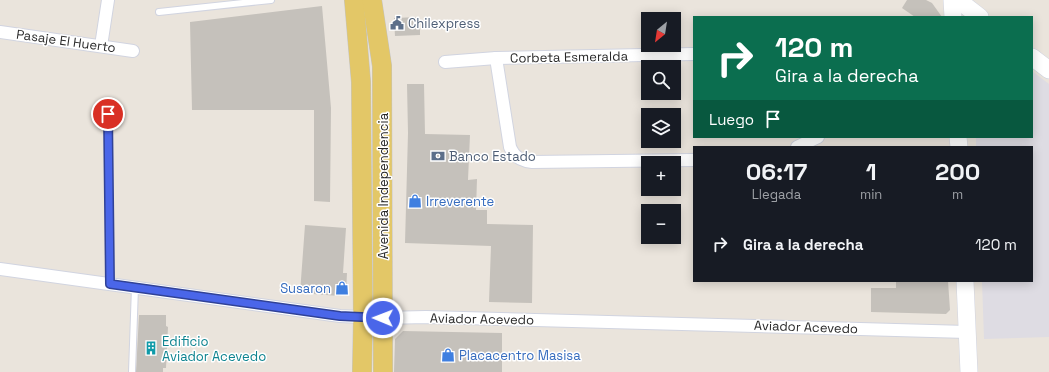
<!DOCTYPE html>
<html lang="es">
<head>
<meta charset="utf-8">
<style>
	:root { --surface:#171b24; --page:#20242c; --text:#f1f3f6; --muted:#9ea1a6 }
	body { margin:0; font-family:"Space Grotesk",sans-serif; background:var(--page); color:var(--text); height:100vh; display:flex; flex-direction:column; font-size:15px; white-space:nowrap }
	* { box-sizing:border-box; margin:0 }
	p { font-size:13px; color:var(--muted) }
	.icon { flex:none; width:22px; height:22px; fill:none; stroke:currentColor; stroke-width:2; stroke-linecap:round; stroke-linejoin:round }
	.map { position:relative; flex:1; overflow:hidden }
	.panel { position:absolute; left:693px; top:146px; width:340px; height:136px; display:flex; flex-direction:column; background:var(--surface); border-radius:0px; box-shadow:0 2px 10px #0003 }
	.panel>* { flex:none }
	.guide { position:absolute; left:693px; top:16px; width:340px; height:122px; border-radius:0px; box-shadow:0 2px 10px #0003; background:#0b6e4f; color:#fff; overflow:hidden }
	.needle { width:26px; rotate:210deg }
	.fabs { position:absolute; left:641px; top:12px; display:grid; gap:8px }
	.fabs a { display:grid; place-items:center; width:40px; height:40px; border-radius:0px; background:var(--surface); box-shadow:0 2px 10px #0003; font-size:20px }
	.pin { position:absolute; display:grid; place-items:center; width:34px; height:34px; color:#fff; margin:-17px; border:2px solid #fff; border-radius:50%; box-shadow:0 1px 4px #0007 }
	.me { position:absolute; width:44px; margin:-22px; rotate:271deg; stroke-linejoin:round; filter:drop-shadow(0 0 3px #0008) }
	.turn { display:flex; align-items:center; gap:14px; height:84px; padding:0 16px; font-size:18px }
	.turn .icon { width:52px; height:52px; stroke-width:2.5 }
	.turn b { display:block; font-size:28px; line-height:34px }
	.then { display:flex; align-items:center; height:38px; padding:0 16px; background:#0003; gap:8px; font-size:15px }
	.eta { display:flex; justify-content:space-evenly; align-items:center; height:68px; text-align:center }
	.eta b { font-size:24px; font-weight:800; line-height:28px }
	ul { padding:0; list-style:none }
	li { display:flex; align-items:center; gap:12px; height:60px; padding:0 16px }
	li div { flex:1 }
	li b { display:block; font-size:15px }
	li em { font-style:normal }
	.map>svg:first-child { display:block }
</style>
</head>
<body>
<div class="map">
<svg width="1049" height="372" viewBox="0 0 1049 372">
	<rect width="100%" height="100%" fill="#eae4dc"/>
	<path fill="#dedce3" d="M1032,71L1049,84V337L984,339L982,281H1032V147H976V137H1032Z"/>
	<g fill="#c5c1bb">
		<path d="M907,0H926L932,3L942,17H915L902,8Z"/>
		<path d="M322,6L331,108L330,202L314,201V110H192L190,22Z"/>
		<path d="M420,17V35L395,36L394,18Z"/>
		<path d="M407,84H424L425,134L470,135L468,180L477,179L476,210H487V224L533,225L532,303L489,302L491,246L405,243L408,133Z"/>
		<path d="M305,225L346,228L343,273H347L346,293L339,296L300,293Z"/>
		<path d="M896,281H948L950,310L946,314L871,312V288H896Z"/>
		<path d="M139,315H166V326L168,327L166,368H163V372H136Z"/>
		<path d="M403,331L502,333V372H394L395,339Z"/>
	</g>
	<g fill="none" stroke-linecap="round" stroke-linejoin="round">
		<g stroke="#d1d4e0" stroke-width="8">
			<g id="lane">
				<path d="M159,12L271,0"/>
				<path d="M108,115L110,284"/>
				<path d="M132,372L135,287"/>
			</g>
		</g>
		<g stroke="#d1d4e0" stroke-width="14">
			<g id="street">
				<path d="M0,32L133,51"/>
				<path d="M101,46L108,0"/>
				<path d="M496,58L510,147C514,157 521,161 532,162L694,160"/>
				<path d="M445,62L496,58L694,54"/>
				<path d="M797,147L818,137"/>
				<path d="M0,269L340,316L383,318L426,317L967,332"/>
			</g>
		</g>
		<g stroke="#d1d4e0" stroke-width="18">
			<g id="secondary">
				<path d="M952,0L953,17"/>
				<path d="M958,0L980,17"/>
				<path d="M1032,57L1049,70"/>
				<path d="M958,137L959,147"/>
				<path d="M965,281L969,372"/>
			</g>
		</g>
		<g stroke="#c3c3c3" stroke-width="20">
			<g id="primary">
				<path d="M354,0L361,82L363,318L362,372"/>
				<path d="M372,0L382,66L383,372"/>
			</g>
		</g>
		<use href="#lane" stroke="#fff" stroke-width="6"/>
		<use href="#street" stroke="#fff" stroke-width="12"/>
		<use href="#secondary" stroke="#fff" stroke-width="17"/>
		<use href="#primary" stroke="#e3c767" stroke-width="19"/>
	</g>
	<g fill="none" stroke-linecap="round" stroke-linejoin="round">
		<g stroke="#304297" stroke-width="10">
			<path id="route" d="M108,114L110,284L340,316L383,318"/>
		</g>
		<use href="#route" stroke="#4a66e9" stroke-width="7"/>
	</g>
	<defs>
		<g id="civic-bare" transform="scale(1.08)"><path d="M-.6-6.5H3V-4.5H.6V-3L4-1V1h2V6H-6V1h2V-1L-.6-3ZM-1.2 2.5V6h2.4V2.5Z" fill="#5c6f8a" stroke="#fff" stroke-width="2.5" paint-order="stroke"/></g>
		<g id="bank-bare" transform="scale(1.08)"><path d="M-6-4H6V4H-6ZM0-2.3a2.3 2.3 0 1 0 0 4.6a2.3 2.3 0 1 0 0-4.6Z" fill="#5c6f8a" stroke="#fff" stroke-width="2.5" paint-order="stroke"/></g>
		<g id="shop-bare" transform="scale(1.08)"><path d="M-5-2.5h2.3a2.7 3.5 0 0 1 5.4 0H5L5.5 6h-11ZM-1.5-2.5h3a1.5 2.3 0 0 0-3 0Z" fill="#3f7fe0" stroke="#fff" stroke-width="2.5" paint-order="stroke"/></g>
		<g id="building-bare" transform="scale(1.08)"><path d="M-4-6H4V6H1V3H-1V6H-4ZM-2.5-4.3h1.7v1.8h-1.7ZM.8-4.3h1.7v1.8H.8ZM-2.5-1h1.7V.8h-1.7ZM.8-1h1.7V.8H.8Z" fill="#0f9aa8" stroke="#fff" stroke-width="2.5" paint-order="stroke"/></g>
	</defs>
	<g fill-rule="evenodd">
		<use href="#civic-bare" x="397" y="23"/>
		<use href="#bank-bare" x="438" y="156"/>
		<use href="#shop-bare" x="415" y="201"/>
		<use href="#shop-bare" x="342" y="288"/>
		<use href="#building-bare" x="151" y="348"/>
		<use href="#shop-bare" x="448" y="355"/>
	</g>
	<g text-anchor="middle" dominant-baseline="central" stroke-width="3" stroke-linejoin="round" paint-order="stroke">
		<g font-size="13" fill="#4e5e75" stroke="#fff" text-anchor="start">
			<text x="408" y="23">Chilexpress</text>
			<text x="449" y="156">Banco Estado</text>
		</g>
		<g font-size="13" fill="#292929" stroke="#fff">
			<text transform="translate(66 41) rotate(8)">Pasaje El Huerto</text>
			<text transform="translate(569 57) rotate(-1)">Corbeta Esmeralda</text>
			<text transform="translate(383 186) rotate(-90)">Avenida Independencia</text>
			<text transform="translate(482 319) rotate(1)">Aviador Acevedo</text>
			<text transform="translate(806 327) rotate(2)">Aviador Acevedo</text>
		</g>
		<g font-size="13" fill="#366cbe" stroke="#fff" text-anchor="start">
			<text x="426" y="201">Irreverente</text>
			<text x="331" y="288" text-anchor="end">Susaron</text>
			<text x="459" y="355">Placacentro Masisa</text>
		</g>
		<g font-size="13" fill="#0d838f" stroke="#fff" text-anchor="start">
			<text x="162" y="341">Edificio<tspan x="162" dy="15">Aviador Acevedo</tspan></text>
		</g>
	</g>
</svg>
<div class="fabs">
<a><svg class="needle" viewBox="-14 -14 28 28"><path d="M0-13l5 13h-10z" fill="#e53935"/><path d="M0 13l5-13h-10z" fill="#9ea1a6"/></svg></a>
<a><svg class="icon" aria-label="search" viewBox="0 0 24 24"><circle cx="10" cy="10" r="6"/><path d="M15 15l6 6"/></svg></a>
<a><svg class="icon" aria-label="layers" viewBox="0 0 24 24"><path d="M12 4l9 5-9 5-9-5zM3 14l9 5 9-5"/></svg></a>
<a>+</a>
<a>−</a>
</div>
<div class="pin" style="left:108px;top:114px;background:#d93025"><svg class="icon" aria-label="arrive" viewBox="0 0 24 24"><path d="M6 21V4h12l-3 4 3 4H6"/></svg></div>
<svg class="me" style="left:383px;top:318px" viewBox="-20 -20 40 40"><circle r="17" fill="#4a66e9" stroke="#fff" stroke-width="3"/><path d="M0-11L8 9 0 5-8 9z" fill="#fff"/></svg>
<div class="guide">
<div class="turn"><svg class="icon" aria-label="right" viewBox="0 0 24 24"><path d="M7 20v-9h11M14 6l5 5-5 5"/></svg><div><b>120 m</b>Gira a la derecha</div></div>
<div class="then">Luego<svg class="icon" aria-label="arrive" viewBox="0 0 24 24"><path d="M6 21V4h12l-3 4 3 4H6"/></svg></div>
</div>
<section class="panel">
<div class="eta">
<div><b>06:17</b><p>Llegada</p></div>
<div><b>1</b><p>min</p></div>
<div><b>200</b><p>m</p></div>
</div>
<ul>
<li><svg class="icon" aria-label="right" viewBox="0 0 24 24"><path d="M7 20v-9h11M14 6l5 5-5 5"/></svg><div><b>Gira a la derecha</b></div><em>120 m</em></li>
</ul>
</section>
</div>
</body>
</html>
